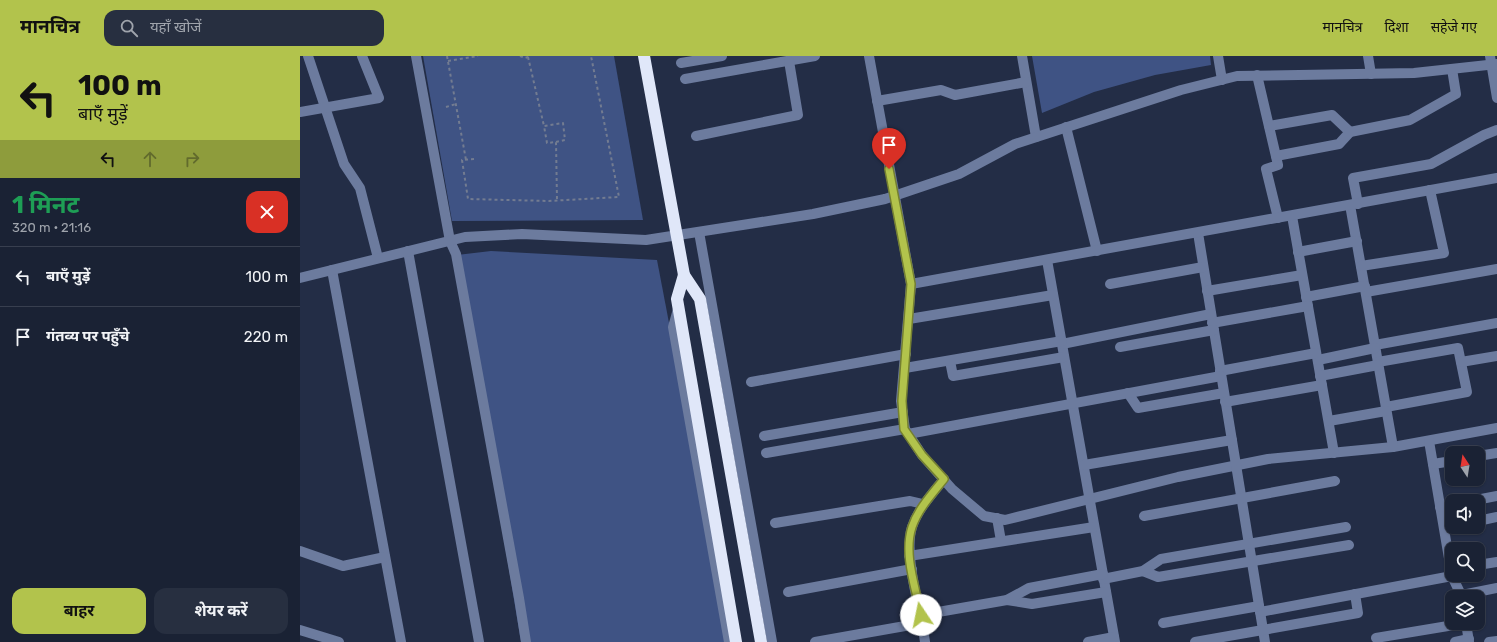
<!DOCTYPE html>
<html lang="hi">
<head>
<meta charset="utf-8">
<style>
	:root { --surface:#1a2234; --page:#272f40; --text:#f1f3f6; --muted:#9fa4ac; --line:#383f4f; --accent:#b2c34c }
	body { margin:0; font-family:Rubik,"Noto Sans Devanagari",sans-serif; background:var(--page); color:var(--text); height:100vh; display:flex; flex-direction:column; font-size:15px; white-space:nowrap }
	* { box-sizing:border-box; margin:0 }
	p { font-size:13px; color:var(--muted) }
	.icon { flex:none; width:22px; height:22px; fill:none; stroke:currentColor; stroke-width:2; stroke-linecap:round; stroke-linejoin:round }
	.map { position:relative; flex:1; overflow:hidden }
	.details { display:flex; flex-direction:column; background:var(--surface); width:300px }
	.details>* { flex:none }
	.top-card { background:#b2c34c; color:#111; overflow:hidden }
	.needle { width:26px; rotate:348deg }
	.controls { position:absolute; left:1145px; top:390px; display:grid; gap:8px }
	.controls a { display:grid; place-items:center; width:40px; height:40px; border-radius:8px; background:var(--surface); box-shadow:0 1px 3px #0004,0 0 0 1px var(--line); font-size:20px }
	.pin { position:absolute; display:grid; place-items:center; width:34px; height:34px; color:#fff; margin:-41px -17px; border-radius:50% 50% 50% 0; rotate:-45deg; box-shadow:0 0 4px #0007 }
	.pin .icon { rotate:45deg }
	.me { position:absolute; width:44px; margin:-22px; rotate:349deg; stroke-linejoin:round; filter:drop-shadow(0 0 3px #0008) }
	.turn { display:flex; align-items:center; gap:14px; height:84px; padding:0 12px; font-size:18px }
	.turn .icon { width:52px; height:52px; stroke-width:2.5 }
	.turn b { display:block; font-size:28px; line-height:34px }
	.lanes { display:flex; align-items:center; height:38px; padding:0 12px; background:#0003; justify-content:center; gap:20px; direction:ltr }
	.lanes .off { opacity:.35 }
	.round { display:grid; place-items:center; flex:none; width:42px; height:42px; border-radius:12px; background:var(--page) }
	.headline { display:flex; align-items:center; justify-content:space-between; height:68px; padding:0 12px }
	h1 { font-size:24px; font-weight:700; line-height:30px; color:#1e9e55 }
	.button { display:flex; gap:8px; margin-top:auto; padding:8px 12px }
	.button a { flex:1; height:46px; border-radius:12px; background:var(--accent); color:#111; font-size:16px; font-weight:700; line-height:46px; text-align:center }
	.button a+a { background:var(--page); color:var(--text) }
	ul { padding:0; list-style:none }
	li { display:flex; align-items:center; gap:12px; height:60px; padding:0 12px; border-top:1px solid var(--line) }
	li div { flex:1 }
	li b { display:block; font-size:15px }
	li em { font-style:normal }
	header { display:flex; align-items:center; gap:24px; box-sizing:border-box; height:56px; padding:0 20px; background:var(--accent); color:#111 }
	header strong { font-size:19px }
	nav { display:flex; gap:22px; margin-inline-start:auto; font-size:14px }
	.search { width:280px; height:36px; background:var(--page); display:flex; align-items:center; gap:10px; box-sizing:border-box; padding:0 14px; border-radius:12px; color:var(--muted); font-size:15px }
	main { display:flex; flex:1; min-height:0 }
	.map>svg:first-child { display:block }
</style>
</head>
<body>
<header>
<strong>मानचित्र</strong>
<div class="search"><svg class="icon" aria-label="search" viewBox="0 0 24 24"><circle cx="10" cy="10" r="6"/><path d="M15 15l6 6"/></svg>यहाँ खोजें</div>
<nav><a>मानचित्र</a><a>दिशा</a><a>सहेजे गए</a></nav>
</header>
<main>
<section class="details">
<div class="top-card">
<div class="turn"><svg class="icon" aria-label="left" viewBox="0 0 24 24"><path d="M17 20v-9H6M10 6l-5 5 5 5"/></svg><div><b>100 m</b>बाएँ मुड़ें</div></div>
<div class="lanes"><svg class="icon" aria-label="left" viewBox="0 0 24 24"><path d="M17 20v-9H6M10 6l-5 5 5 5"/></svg><svg class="icon off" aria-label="ahead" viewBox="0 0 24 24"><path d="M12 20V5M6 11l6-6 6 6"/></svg><svg class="icon off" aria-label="right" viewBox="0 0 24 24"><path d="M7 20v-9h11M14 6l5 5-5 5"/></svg></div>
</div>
<div class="headline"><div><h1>1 मिनट</h1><p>320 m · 21:16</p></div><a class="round" style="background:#d93025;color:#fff"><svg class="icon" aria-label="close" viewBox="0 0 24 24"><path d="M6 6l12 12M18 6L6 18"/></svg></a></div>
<ul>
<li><svg class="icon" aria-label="left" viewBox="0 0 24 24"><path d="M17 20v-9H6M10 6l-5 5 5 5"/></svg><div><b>बाएँ मुड़ें</b></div><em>100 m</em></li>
<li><svg class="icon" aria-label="arrive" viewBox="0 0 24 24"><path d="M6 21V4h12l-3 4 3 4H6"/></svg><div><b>गंतव्य पर पहुँचे</b></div><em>220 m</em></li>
</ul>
<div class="button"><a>बाहर</a><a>शेयर करें</a></div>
</section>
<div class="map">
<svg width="1197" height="586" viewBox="0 0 1197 586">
	<rect width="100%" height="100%" fill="#232d46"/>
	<g fill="#3f5384">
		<path d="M123,0H314L343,164L152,165Z"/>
		<path d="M732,0H910L911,9L855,19L794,36L742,57Z"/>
		<path d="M191,195L357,204L430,586H221L157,199Z"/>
	</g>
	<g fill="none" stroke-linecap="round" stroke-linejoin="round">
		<g stroke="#737c91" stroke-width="2" stroke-dasharray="3 3" stroke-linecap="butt">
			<path d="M147,0L166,104"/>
			<path d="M220,0L225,2L231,0"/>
			<path d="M228,1L244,70"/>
			<path d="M148,5L178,0"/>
			<path d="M146,51L156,48"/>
			<path d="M256,86L265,84L263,67L244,70L247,87L256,86L257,144"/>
			<path d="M174,103L162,104L168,143L249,145L319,141L291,0"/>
		</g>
		<g stroke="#6c7b9e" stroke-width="10">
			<path d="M8,0L44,108L60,132L78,202"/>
			<path d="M116,0L150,185L156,198L219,542L226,586"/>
			<path d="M569,0L611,228L601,345L605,373L622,399L652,433L684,460L705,464L878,421L968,403L1093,391L1197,372"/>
			<path d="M722,0L736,81"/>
			<path d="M918,0L922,24"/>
			<path d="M1068,0L1071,18"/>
			<path d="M1190,0L1197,42"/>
			<path d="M381,7L422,0"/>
			<path d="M957,19L978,109L966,113L978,162"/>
			<path d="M385,23L515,0"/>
			<path d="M577,45L641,34L655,39L726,26"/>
			<path d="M0,56L79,42L62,0"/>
			<path d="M969,70L1032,59L1050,76"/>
			<path d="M766,71L797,195"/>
			<path d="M396,80L498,59L489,5"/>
			<path d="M976,100L1039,88L1050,76L1110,64L1156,38L1152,13"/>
			<path d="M1058,148L1053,122L1131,108L1184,79L1197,74"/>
			<path d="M1050,149L1093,391"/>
			<path d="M992,160L1034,397"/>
			<path d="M399,176L472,586"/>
			<path d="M898,177L965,586"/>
			<path d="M108,195L179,586"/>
			<path d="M998,196L1057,185"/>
			<path d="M747,204L815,586"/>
			<path d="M1061,210L1144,197L1130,134"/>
			<path d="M32,214L101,586"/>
			<path d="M0,222L165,181L222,178L346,184L513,158L585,143L659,118L715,88L881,34L937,20L1114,17L1197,8"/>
			<path d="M611,228L1197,122"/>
			<path d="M810,228L903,211"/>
			<path d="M907,235L1002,219"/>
			<path d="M1066,236L1197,213"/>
			<path d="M1006,241L1065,230"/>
			<path d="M378,253L373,271L429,586"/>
			<path d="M609,263L753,239"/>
			<path d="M912,267L1008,250"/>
			<path d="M762,288L911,258"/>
			<path d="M1075,289L1197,267"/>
			<path d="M820,291L914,274"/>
			<path d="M1018,304L1075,292"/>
			<path d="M650,305L653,320L764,301"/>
			<path d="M1078,306L1158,292L1167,336L1086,351"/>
			<path d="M1161,306L1197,300"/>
			<path d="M605,312L762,285"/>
			<path d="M920,315L1016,297"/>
			<path d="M1020,320L1078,309"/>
			<path d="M451,326L606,298"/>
			<path d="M828,337L838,352L924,337"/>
			<path d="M925,346L1022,329"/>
			<path d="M1029,365L1086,355"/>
			<path d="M608,378L921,320"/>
			<path d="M464,380L603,356"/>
			<path d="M1129,385L1152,520L1162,541"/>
			<path d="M466,397L605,373"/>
			<path d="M1178,400L1197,397"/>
			<path d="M1133,408L1152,405"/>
			<path d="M784,409L932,384"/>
			<path d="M1171,445L1197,440"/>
			<path d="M1140,451L1152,449"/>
			<path d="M844,460L1035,425"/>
			<path d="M697,462L701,485"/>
			<path d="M1178,465L1197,461"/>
			<path d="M475,467L610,445L623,448"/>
			<path d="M0,495L43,510L85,501"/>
			<path d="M609,500L794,471"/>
			<path d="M1178,509L1197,506"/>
			<path d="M843,515L858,521L1049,489"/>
			<path d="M803,523L843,515L861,503L1046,471"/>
			<path d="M488,536L612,513"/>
			<path d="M1162,539L1197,532"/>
			<path d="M707,544L732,548L806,536"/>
			<path d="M960,556L1152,520"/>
			<path d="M621,559L707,544L729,532L803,518"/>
			<path d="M863,567L959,550"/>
			<path d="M1166,567L1169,586"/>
			<path d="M0,574L39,586"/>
			<path d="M1076,582L1166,567"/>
			<path d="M515,586L622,567"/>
			<path d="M625,586C621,555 603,499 612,471C618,453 632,438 644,423"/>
			<path d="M788,586L814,581"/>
			<path d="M895,586L1058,557L1055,538"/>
			<path d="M1155,586L1169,583"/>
			<path d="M1189,586L1197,585"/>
		</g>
		<g stroke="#e0e7f9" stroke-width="12">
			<path d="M344,0L384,219L400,243L461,586"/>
			<path d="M384,219L377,243L436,586"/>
		</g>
	</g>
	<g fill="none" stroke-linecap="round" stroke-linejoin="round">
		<g stroke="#747f31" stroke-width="10">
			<path id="route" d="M589,113L611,228L602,345L604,373L622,399L644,423C632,438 618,453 612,471C603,499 616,532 621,559"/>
		</g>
		<use href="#route" stroke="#b2c34c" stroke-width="7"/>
	</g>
</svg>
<div class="controls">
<a><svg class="needle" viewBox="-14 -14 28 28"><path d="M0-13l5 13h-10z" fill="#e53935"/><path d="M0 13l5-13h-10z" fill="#9fa4ac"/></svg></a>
<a><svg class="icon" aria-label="sound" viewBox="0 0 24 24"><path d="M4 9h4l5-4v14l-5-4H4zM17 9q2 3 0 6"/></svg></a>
<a><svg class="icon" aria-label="search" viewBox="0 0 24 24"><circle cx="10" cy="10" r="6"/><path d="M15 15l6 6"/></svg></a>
<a><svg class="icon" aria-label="layers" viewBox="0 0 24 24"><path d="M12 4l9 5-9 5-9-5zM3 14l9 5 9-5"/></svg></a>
</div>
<div class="pin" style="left:589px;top:113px;background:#d93025"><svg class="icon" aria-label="arrive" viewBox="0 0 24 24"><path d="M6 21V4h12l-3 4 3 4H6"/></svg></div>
<svg class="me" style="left:621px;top:559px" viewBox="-20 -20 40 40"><circle r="19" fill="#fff"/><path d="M0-13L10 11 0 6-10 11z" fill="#b2c34c"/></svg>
</div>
</main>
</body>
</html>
